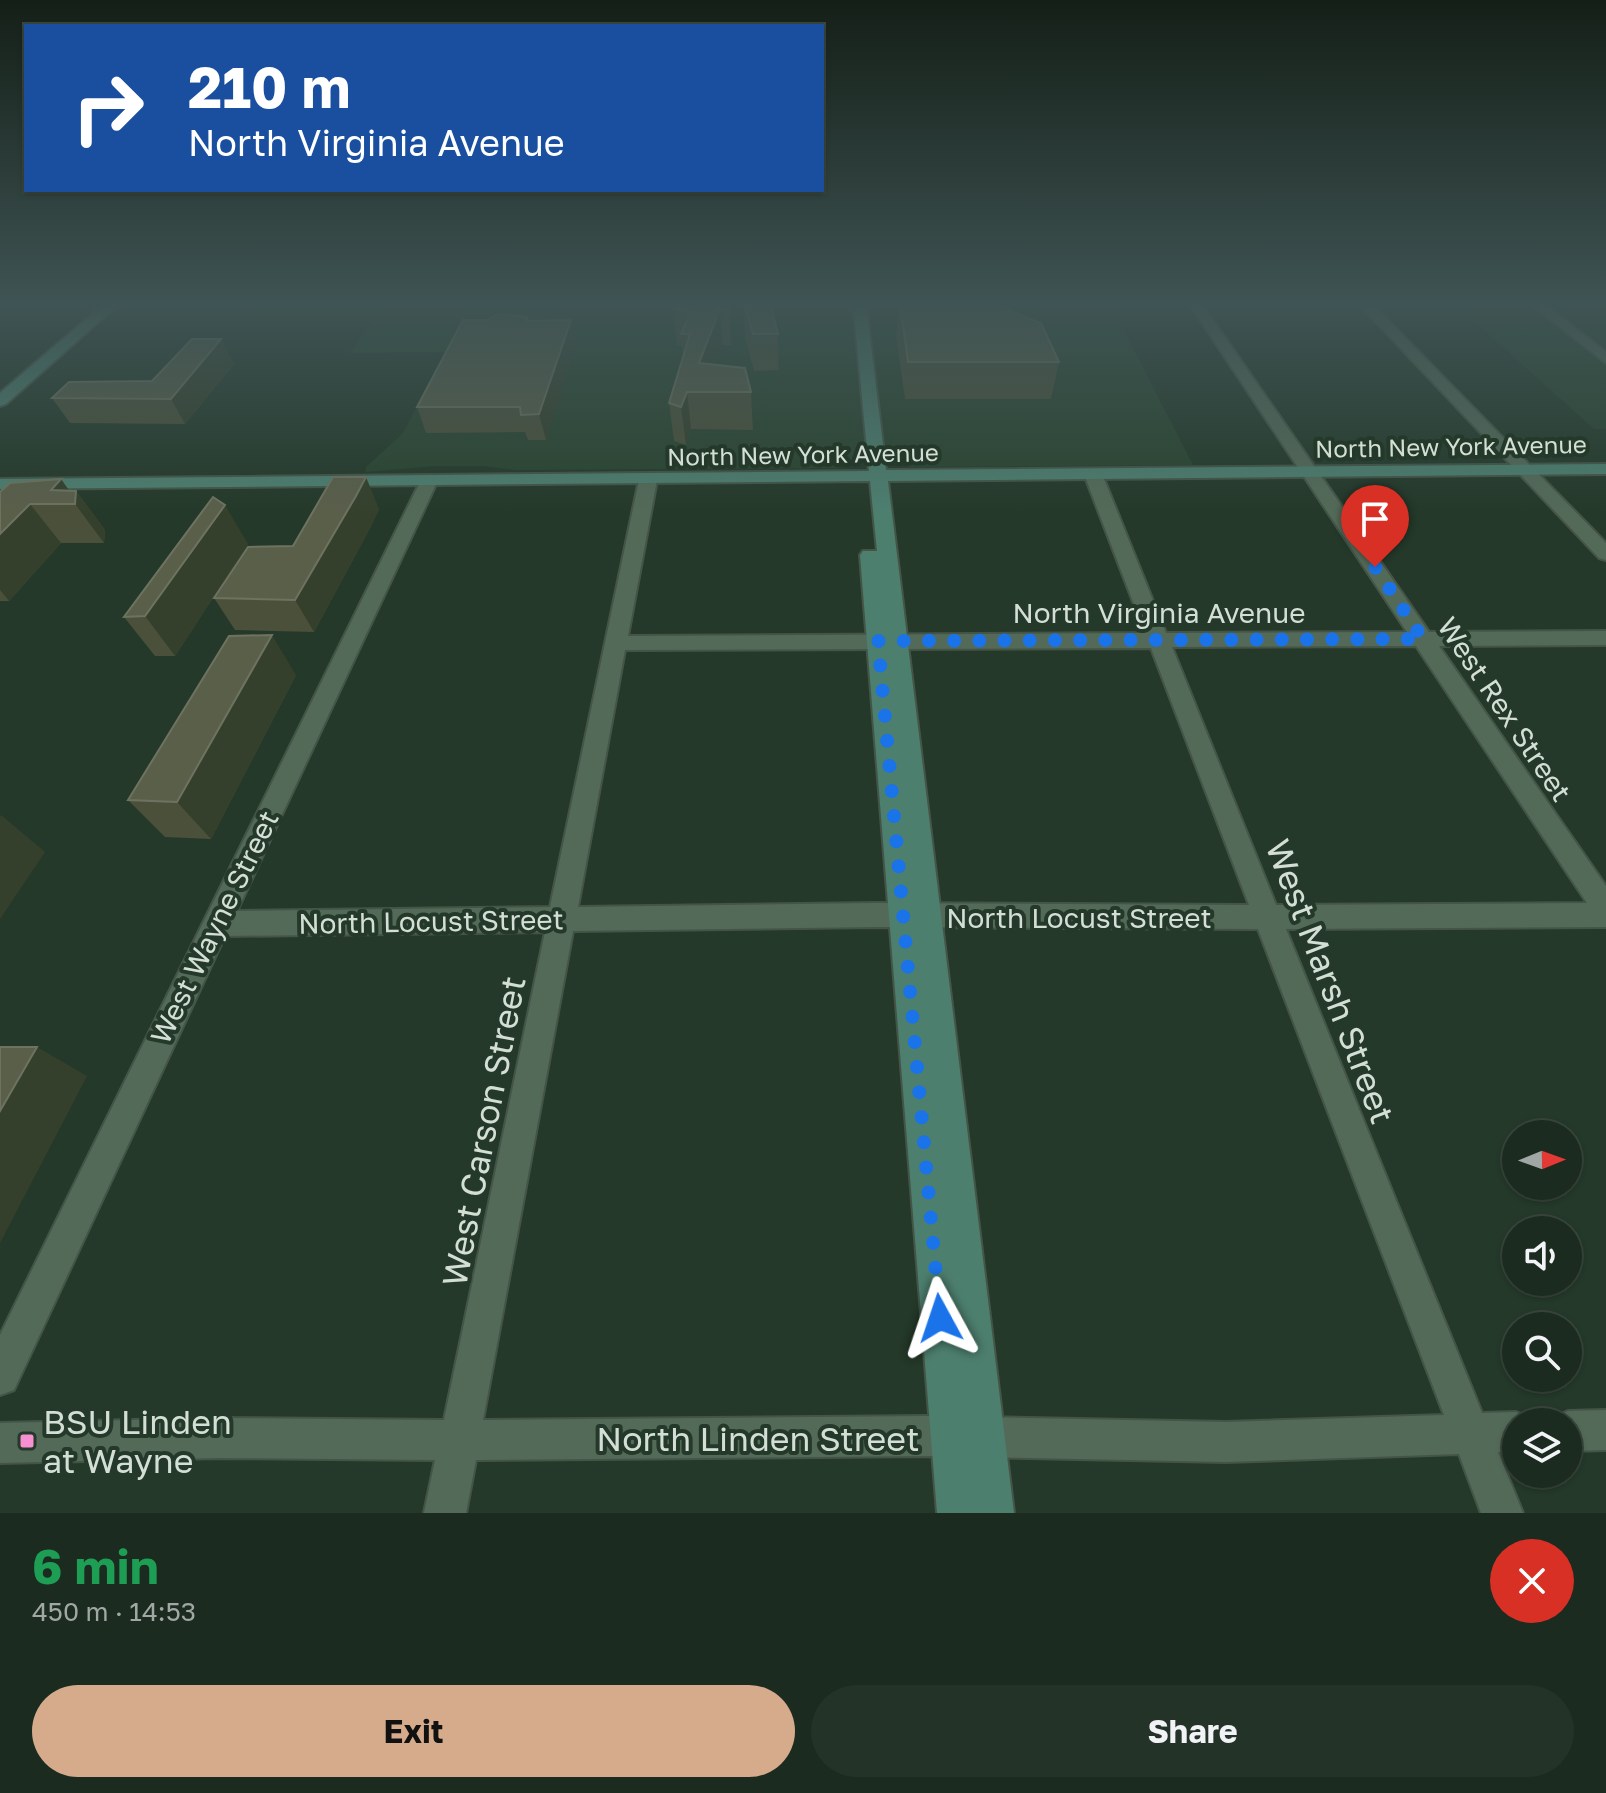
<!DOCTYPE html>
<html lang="en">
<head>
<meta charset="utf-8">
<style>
	:root { --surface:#1b2b1f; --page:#243328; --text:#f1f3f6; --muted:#a0a7a4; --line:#39473d; --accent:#d6ab8b }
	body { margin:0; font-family:"Golos Text",sans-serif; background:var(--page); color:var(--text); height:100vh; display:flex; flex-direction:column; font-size:30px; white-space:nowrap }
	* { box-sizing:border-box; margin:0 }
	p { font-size:26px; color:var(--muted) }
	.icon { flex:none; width:44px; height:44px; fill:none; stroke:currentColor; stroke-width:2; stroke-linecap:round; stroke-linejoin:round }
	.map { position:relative; height:1513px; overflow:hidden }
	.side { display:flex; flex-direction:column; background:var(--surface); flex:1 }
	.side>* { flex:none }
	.banner { position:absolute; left:24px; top:24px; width:800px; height:168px; border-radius:0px; box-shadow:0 2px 6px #0004,0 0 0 2px var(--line); background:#1a4fa0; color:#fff; overflow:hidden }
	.needle { width:52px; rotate:89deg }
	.buttons { position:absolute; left:1502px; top:1120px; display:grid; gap:16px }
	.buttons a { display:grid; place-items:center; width:80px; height:80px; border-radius:50%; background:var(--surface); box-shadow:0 2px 6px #0004,0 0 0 2px var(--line); font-size:40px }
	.pin { position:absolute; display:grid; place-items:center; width:68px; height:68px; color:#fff; margin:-82px -34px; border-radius:50% 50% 50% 0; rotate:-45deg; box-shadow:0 0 8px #0007 }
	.pin .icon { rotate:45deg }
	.me { position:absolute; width:88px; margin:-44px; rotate:355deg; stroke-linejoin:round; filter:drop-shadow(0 0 6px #0008) }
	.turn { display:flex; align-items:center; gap:28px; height:168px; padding:0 32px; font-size:36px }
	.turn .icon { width:104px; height:104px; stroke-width:2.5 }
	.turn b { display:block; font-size:56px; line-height:68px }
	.round { display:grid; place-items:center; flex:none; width:84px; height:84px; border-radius:42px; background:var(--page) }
	.head { display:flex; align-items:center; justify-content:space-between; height:136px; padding:0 32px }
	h1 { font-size:48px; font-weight:700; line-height:60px; color:#1e9e55 }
	.button { display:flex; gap:16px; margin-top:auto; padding:16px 32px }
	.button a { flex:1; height:92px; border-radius:48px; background:var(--accent); color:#111; font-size:32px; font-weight:700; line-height:92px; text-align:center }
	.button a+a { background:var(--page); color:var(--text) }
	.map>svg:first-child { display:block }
</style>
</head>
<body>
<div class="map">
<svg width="1606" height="1513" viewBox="0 0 1606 1513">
	<rect width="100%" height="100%" fill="#243929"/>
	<g fill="#29442f">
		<path d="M132,303H1110L1193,465L909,467L889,457L846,461L837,468L516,470L483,466H434L366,472V467L403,433L445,352L350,353L376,316L111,320Z"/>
		<path d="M1454,303H1606V429H1594Z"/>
	</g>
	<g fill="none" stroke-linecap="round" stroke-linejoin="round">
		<g stroke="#445548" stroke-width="4">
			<g id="street">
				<path d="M1189,303H1201L1429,632L1606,631V645L1439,646L1606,886V927L1286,929L1482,1413L1516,1412L1530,1418L1532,1422H1516V1452H1498L1523,1513H1481L1459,1454L1226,1462L927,1456L476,1460L466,1513H424L435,1460L217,1458L0,1463V1423L217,1418L444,1420L545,932L225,936L14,1390L0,1395V1335L423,476H435L438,480L237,911L550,907L639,480L648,475L657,480L628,636L1145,633L1084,474L1093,469L1102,474L1166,633L1407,632ZM1416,646L1587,903L1276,905L1172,647ZM1151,648L1249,905L875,903L578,907L625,650ZM875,927L1258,929L1444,1415L1226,1422L927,1416L483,1420L573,931Z"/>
				<path d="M1358,303H1371L1606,543V560L1599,558Z"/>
				<path d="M1529,303H1543L1606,352V363Z"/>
				<path d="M1606,1410V1450L1568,1451V1422H1552L1554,1417L1568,1411Z"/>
			</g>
		</g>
		<g stroke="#445548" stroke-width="4">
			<g id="secondary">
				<path d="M105,303H120L6,404L0,406V393Z"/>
				<path d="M853,303H866L886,470L1606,464V474L888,481L1014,1513H937L860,555L863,551H877L870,481L0,489V479L869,471Z"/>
			</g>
		</g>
		<use href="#street" fill="#546a58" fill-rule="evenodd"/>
		<use href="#secondary" fill="#4d7f6f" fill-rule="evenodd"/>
	</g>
	<g fill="#4b503a">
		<path d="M743,303H778L774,319L778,334L779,370L754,371L745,337Z"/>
		<path d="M899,303H1002L1001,307L1059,362L1051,399H905L896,336Z"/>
		<path d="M673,309H729L731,345H723L715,365L751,392L753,430L691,429L686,445L674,441L669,403L683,356L682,346L677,345Z"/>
		<path d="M528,317L529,321L571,320L576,344L546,440H528L525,432L426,433L417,407L488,320Z"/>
		<path d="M234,364L185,424L70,423L52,398L152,381Z"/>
		<path d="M61,479L69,491H76L105,530L104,543H61L9,601H0V492Z"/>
		<path d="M379,509L370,528L314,632L235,630L214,598L293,546Z"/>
		<path d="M248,544L175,656H155L124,617Z"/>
		<path d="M296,675L211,839L165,837L128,800Z"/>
	</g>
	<g fill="#35402c">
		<path d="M769,303H778L770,335Z"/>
		<path d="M720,309L723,345L705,392L699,363Z"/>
		<path d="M571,320L576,344L546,440L539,414Z"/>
		<path d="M221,339L234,364L185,424L171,399Z"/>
		<path d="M687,392L691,429L686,445L681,407Z"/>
		<path d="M366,477L379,509L370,528L314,632L295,600Z"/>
		<path d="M61,479L75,499L76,491L105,530L104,543L75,504L51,490Z"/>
		<path d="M30,504L61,543L9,601L0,590V534Z"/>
		<path d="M225,505L248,544L175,656L145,616Z"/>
		<path d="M272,635L296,675L211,839L177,802Z"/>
		<path d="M1,815L45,852L0,919V817Z"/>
		<path d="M37,1047L87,1076L0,1243V1111Z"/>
	</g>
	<g fill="#5a5f4a" stroke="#6d7360" stroke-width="2">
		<path d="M675,303H727L729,309H720L699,363L745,368L751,392H687L681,407L669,403L690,334H681L691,312L673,309Z"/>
		<path d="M744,303H770L778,334H753Z"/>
		<path d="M900,303H989L1041,323L1059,362H908Z"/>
		<path d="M497,314L528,317L526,321L571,320L539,414L521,415L520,407H417L463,320H488Z"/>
		<path d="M192,339H221L171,399L52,398L69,382L152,381Z"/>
		<path d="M333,477H366L356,496L295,600L214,598L248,547L293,546Z"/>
		<path d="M61,479L51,490L76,491L75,504H30L0,534V492L10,483Z"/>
		<path d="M213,497L225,505L145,616L124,617Z"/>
		<path d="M272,635L177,802L128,800L229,636Z"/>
		<path d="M0,1047H37L0,1111Z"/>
	</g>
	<linearGradient id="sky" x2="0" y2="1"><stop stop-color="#141f17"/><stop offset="0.59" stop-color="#3f5454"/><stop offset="1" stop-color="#3f5454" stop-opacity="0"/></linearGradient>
	<rect width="1606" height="514" fill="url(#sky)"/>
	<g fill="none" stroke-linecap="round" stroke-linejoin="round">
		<path stroke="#1a73e8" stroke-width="14" stroke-dasharray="0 25.2" d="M940,1318L878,641L1423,639L1375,567"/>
	</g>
	<rect fill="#f690d0" stroke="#243929" stroke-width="3" x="19" y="1433" width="16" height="16" rx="4"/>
	<g text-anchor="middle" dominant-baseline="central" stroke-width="8" stroke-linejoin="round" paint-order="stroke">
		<g font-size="24" fill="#d3dfd5" stroke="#243929">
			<text transform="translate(1451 446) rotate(-1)">North New York Avenue</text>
			<text transform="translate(803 454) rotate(-1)">North New York Avenue</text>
		</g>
		<g font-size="28" fill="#d3dfd5" stroke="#243929">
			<text x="1159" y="612">North Virginia Avenue</text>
			<text transform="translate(1505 709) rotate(56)">West Rex Street</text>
			<text x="1079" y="917">North Locust Street</text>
			<text transform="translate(431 921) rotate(-1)">North Locust Street</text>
			<text transform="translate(214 927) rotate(-64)">West Wayne Street</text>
		</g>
		<g font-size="34" fill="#d3dfd5" stroke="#243929">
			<text transform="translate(1331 981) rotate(69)">West Marsh Street</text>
			<text transform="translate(483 1131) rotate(-79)">West Carson Street</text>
			<text x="758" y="1438">North Linden Street</text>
		</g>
		<g font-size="34" fill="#d3dfd5" stroke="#243929" text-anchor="start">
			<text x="43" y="1421">BSU Linden<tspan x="43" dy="39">at Wayne</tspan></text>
		</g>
	</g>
</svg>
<div class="buttons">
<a><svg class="needle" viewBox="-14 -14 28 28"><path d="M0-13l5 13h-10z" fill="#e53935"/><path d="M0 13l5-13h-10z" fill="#a0a7a4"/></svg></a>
<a><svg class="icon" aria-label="sound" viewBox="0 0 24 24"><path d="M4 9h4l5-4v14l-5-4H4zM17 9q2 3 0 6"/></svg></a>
<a><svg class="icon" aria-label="search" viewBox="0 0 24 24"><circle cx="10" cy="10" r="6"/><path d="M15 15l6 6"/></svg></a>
<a><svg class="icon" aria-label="layers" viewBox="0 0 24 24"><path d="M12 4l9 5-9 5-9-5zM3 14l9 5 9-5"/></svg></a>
</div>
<div class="pin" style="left:1375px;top:567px;background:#d93025"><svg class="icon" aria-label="arrive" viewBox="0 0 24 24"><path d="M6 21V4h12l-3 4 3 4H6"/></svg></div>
<svg class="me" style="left:940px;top:1318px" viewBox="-20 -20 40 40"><path d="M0-17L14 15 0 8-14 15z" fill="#1a73e8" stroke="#fff" stroke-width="4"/></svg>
<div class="banner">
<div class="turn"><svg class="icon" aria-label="right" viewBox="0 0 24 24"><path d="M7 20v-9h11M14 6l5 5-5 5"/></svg><div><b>210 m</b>North Virginia Avenue</div></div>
</div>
</div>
<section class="side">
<div class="head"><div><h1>6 min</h1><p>450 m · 14:53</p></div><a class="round" style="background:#d93025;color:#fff"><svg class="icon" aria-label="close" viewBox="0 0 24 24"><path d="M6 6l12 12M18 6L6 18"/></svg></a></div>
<div class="button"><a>Exit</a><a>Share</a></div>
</section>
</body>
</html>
